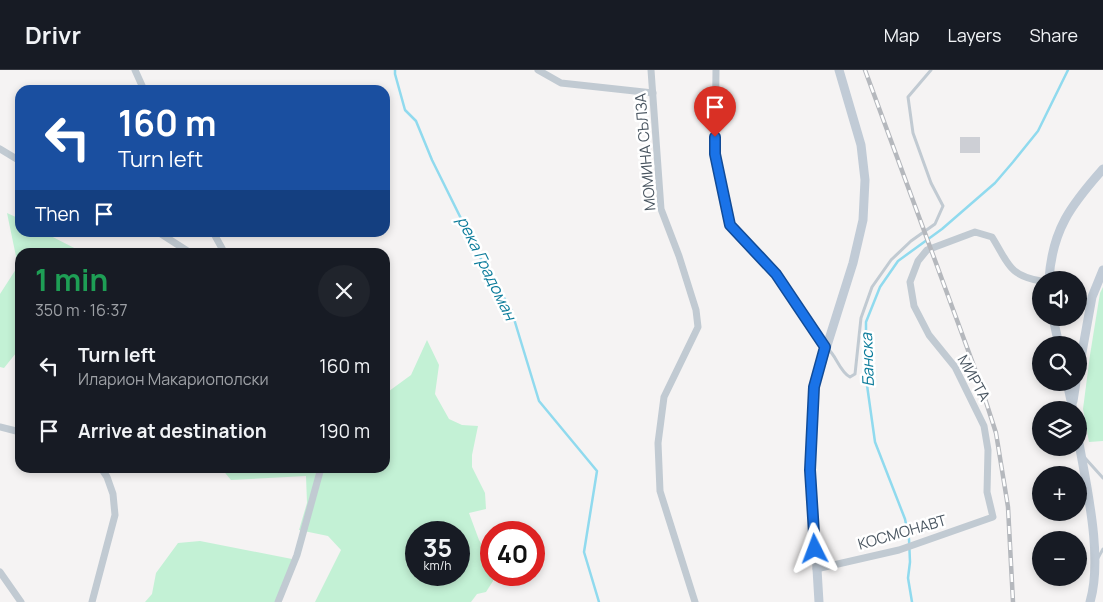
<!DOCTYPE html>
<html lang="en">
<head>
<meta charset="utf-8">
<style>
	:root { --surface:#171b24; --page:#20242c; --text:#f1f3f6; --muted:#9ea1a6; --line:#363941 }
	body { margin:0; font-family:Manrope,sans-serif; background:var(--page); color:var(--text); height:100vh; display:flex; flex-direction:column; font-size:19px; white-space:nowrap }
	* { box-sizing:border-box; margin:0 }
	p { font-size:16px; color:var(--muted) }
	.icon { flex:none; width:28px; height:28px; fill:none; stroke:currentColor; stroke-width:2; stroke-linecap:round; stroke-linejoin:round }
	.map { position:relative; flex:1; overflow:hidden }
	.drawer { position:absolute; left:15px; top:178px; width:375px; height:225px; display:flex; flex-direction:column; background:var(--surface); border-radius:15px; box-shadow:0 2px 8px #0003 }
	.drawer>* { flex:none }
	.guide { position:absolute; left:15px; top:15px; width:375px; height:152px; border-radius:15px; box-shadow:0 2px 8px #0003; background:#1a4fa0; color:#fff; overflow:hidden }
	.tools { position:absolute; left:1032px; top:201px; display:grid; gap:10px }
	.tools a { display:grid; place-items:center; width:55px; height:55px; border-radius:50%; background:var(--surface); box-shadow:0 2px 8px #0003; font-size:25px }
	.speed { position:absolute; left:405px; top:451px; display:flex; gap:10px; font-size:25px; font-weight:700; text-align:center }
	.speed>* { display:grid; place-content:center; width:65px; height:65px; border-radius:50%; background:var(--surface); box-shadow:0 2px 8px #0003; line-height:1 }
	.speed small { font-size:12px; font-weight:400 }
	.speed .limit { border:8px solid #d22; background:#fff; color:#111 }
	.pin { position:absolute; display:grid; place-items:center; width:42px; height:42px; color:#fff; margin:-51px -21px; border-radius:50% 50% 50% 0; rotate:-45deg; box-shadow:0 0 5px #0007 }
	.pin .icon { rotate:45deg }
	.me { position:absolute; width:55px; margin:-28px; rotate:357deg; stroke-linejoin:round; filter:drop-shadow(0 0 4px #0008) }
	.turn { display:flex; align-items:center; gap:18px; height:105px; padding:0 20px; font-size:22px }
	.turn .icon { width:65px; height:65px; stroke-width:2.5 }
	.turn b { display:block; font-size:35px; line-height:42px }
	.then { display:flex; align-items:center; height:48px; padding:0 20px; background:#0003; gap:10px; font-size:19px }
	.round { display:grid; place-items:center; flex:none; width:52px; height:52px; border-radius:26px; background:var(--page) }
	.summary { display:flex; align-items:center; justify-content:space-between; height:85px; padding:0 20px }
	h1 { font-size:30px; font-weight:700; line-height:38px; color:#1e9e55 }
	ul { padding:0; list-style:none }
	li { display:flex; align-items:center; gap:15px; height:65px; padding:0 20px }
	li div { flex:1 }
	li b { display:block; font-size:19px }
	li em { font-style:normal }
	header { display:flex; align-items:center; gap:30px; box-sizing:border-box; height:70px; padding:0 25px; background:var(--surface); border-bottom:1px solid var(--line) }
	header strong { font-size:24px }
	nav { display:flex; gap:28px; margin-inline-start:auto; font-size:18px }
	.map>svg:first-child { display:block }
</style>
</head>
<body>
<header>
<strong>Drivr</strong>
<nav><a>Map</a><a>Layers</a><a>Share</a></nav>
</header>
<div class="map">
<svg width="1103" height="532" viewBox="0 0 1103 532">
	<rect width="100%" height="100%" fill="#f5f3f3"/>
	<g fill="#c3f1d5" fill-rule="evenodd">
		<path d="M7,143L20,149V162L45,163L82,182H20V278L4,298L0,297V224L18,196Z"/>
		<path d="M1103,217V371L1089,372L1083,339L1090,285L1100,223Z"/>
		<path d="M427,270L439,295L435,324L449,349L462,355L478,356L472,385V397L485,423L486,439L469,443L479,470L491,489L493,511L486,522L477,524L471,532H315L341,480L328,466L299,460L307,433L306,406L231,410L221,398H385V324L411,305ZM416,462H459V505H416Z"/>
		<path d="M200,471L292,489L277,532H145L152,524L156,503L178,473Z"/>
	</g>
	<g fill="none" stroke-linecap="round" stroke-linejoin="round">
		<g stroke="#90daee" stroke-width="2.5">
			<path d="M395,0V4L405,40L416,51L432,90L486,199L511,239L539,331L597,401L584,482L599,532"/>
			<path d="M912,532L908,508L910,492L909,469L905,449L875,372L866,308V252L880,217L898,191L942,159L995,113L1013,92L1038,61L1068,0"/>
		</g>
	</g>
	<rect fill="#cdcfd5" x="960" y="67" width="20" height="16"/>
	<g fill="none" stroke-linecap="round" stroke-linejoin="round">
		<g stroke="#c1cad2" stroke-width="3">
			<path d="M827,278C837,286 839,301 850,307L855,304L861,248L872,217L891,190L911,171L935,154L943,136L931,113L913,63L908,27L931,0"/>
			<path d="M1085,388L1103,408"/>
			<path d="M1098,488L1103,479"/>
		</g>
		<g stroke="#c1cad2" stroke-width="7">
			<path d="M135,0L144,20"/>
			<path d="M538,0L561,13L653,23"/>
			<path d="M651,0L661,139L679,186L696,240L698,257L664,327L658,373L660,421L695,532"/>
			<path d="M716,0L715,83L730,155L776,204L825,277"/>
			<path d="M0,79L20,91"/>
			<path d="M158,162L189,182"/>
			<path d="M213,162L224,182"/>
			<path d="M0,357L20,362"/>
			<path d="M816,499L899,480L993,447L987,422L988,380L984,356L955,297L929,265L914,236L910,212L918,191L927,180L975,162L992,167C1009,194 1008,205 1041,211"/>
			<path d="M0,502L21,532"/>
			<path d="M92,532L115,445L113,424L107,407L101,398"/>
			<path d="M278,532L297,485L321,398"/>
		</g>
		<g stroke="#c1cbd6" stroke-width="9">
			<path d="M1049,210C1052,160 1071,135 1103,99"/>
			<path d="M1053,248L1059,275"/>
			<path d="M1079,299L1092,227L1103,200"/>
			<path d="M1067,312L1073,340"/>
			<path d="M1073,331L1076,312"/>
			<path d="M1079,373C1087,419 1103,488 1090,532"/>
			<path d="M819,532L811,400L814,317L853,193L863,150L865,110L861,75L839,0"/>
		</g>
		<g stroke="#b5b8bd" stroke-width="4.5">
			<path id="rail" d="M865,0L979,310L996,363L1008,437L1013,532"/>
		</g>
		<use href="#rail" stroke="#fff" stroke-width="2.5" stroke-dasharray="8" stroke-linecap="butt"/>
	</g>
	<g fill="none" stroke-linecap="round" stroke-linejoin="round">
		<g stroke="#114b97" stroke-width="12">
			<path id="route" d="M715,67V84L730,155L776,204L825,277L814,317L810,400L815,479"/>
		</g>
		<use href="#route" stroke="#1a73e8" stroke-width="9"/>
	</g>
	<g text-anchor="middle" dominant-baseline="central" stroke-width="5" stroke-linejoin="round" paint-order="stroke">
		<g font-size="15" fill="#4a5661" stroke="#fff">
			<text transform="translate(645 82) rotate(-95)">МОМИНА СЪЛЗА</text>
			<text transform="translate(974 308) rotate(61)">МИРТА</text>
			<text transform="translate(902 462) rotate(-16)">КОСМОНАВТ</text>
		</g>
		<g font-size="16" font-style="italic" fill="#0c7c9b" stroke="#fff">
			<text transform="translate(487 198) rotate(64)">река Градоман</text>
			<text transform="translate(867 290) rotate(-92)">Банска</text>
		</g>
	</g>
</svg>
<div class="tools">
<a><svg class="icon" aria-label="sound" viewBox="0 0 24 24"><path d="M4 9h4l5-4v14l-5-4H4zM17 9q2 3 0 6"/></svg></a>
<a><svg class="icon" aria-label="search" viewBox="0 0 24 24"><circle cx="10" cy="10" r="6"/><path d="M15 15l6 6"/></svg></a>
<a><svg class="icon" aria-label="layers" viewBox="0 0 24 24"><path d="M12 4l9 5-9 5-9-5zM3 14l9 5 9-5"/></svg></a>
<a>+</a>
<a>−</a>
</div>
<div class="speed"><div>35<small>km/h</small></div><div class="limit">40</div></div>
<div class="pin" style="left:715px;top:67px;background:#d93025"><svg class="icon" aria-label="arrive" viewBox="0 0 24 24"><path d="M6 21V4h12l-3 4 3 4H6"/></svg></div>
<svg class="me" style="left:815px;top:479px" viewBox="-20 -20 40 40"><path d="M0-17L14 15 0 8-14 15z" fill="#1a73e8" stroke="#fff" stroke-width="4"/></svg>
<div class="guide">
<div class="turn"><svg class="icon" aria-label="left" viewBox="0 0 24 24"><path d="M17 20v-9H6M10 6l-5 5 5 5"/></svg><div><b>160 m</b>Turn left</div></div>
<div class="then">Then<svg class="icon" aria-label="arrive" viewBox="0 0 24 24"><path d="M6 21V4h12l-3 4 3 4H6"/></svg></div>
</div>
<section class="drawer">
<div class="summary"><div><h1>1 min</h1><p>350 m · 16:37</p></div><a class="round"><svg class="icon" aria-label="close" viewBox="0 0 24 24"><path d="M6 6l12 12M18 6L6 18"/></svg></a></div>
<ul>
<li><svg class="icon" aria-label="left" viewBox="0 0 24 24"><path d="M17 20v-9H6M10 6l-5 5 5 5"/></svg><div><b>Turn left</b><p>Иларион Макариополски</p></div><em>160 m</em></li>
<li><svg class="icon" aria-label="arrive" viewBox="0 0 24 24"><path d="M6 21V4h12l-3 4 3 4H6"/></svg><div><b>Arrive at destination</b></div><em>190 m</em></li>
</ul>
</section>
</div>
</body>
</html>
